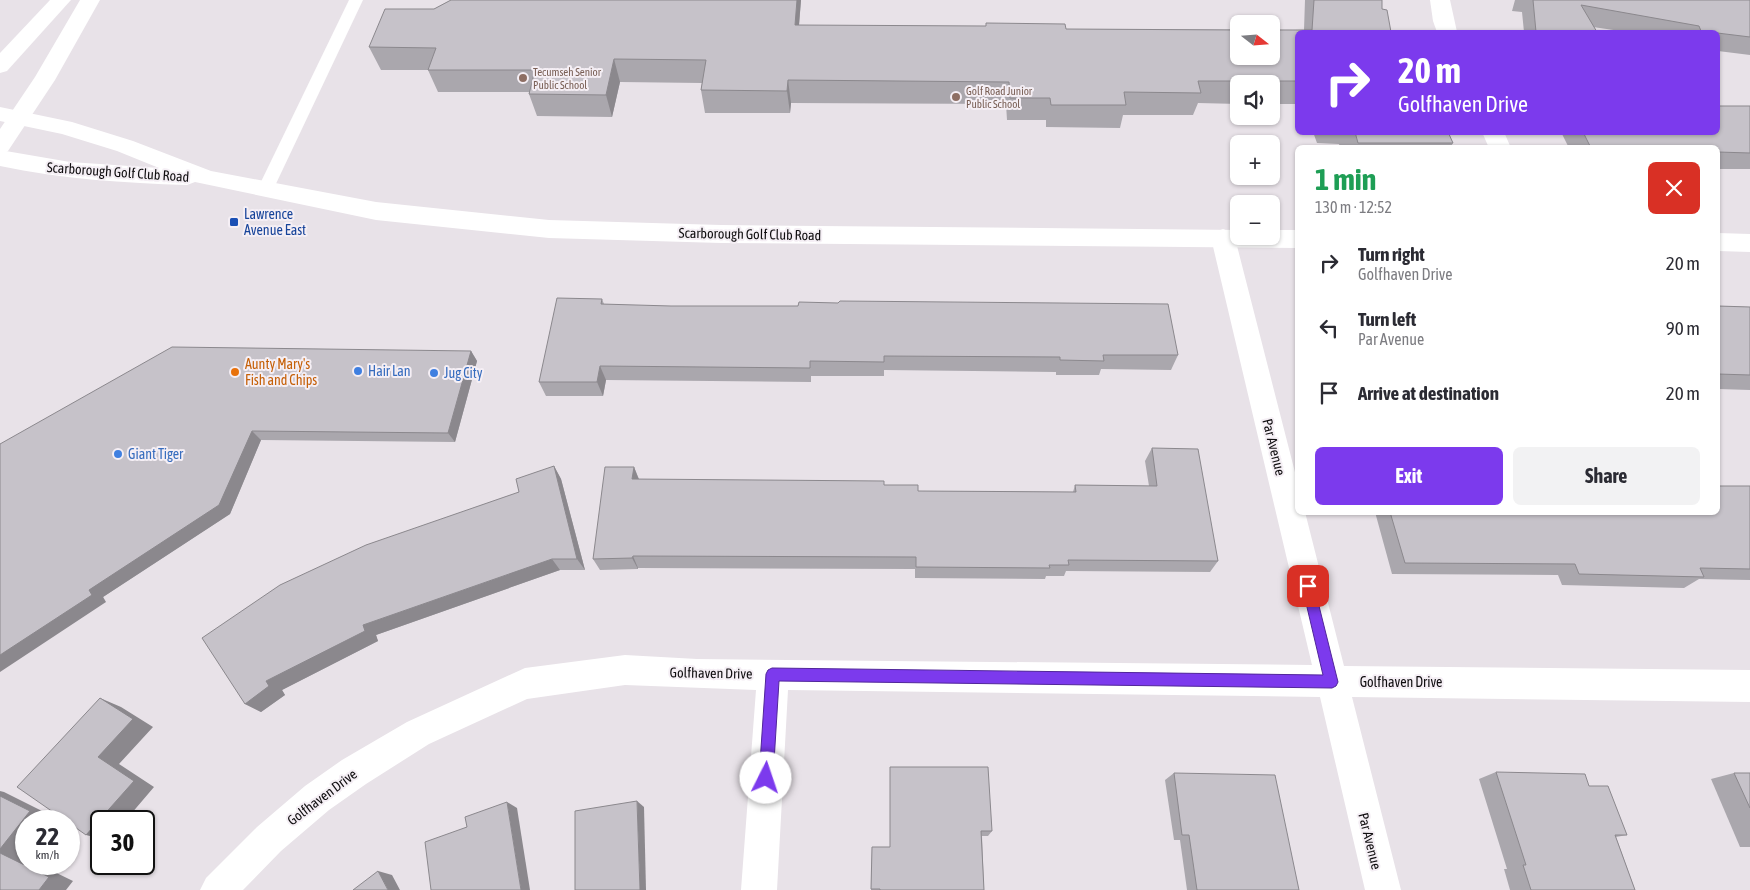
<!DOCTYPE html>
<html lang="en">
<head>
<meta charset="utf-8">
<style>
	:root { --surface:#fff; --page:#f2f2f3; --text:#2b2b33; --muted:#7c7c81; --accent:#7c3aed }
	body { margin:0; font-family:"Asap Condensed",sans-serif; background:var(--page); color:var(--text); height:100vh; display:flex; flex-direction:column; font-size:19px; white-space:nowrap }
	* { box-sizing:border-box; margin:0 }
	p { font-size:16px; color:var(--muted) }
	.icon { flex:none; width:28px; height:28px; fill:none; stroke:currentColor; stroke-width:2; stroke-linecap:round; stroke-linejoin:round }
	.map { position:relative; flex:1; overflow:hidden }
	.details { position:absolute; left:1295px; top:145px; width:425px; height:370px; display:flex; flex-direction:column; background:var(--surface); border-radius:8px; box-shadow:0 1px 4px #0004 }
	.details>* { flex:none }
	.banner { position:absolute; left:1295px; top:30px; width:425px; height:105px; border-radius:8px; box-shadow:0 1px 4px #0004; background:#7c3aed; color:#fff; overflow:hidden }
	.needle { width:32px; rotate:107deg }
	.controls { position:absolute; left:1230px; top:15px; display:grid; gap:10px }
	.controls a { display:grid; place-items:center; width:50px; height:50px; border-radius:8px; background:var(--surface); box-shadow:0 1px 4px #0004; font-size:25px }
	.speed { position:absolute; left:15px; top:810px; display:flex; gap:10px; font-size:25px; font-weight:700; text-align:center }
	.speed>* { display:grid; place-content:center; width:65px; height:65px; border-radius:50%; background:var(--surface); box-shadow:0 1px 4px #0004; line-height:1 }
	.speed small { font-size:12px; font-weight:400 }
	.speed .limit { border:2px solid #111; border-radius:8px; background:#fff; color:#111 }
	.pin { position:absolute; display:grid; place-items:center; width:42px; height:42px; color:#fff; margin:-21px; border-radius:10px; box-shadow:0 2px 8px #0006 }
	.me { position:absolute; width:55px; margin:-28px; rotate:4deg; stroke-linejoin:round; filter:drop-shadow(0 0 4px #0008) }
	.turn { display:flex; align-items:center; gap:18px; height:105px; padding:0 20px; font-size:22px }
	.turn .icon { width:65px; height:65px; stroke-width:2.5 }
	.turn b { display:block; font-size:35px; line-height:42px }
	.round { display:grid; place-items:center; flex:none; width:52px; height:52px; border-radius:8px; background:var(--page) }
	.head { display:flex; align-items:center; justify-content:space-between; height:85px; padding:0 20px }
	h1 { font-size:30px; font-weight:700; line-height:38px; color:#1e9e55 }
	.button { display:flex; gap:10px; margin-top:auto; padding:10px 20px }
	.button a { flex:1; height:58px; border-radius:8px; background:var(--accent); color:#fff; font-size:20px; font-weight:700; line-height:58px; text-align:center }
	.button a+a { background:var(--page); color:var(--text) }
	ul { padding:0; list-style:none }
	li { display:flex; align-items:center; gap:15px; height:65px; padding:0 20px }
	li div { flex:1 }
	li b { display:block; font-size:19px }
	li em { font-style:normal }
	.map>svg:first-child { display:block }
</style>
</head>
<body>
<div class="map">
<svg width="1750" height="890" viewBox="0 0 1750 890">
	<rect width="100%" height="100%" fill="#e8e2e8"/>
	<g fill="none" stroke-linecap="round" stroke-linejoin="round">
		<path fill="#fff" fill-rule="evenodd" d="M349,0H363L273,190L271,194L265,196L259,194L257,190Z"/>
		<g fill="#fff" fill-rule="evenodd">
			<path d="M1430,0H1450L1457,32H1437L1433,21Z"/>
			<path d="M1482,132H1504L1511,148H1489Z"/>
			<path d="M1223,229L1231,232L1235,238L1298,484V512H1305L1344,666L1750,670V702L1352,697L1401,890H1365L1320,697L788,690L777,890H741L756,690L625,685L527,699L429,744L366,784L329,810L281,851L243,890H200L206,878L257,827L305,786L342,760L407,722L525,668L625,655L697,659L1312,665L1211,238L1215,232Z"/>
		</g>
		<g fill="#fff" fill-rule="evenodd">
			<path d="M0,107L72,122L133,141L211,171L376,202L549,220L721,225L1239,230V236H1271V230H1298V248L721,243L549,238L376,220L195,182L187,185C124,183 62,179 0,166V150L70,162L159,168L117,151L62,134L0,121Z"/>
			<path d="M1718,233L1750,234V252L1718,251Z"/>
		</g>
		<g fill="#fff" fill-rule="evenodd">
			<path d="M50,0H71L7,71L0,73V53Z"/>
			<path d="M80,0H100L55,80L8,151L0,154V129L35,77Z"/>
		</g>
	</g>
	<g fill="#aaa7ad">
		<path d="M451,0H801L799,26H986V23L1066,29L1304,30L1305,0H1382V9L1391,32H1298V104H1271V84H1239V104L1198,103L1193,115H1123L1120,128L1046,127V120H1007L1006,104L791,103L790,113H705L701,90L702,83L620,82L612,117L537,116L529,94V92H438L428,70H381L369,47L434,9Z"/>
		<path d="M1515,0H1750V55L1718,51V32H1627L1593,27L1597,32H1524L1522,12L1512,11Z"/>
		<path d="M1750,106V169H1718V148H1569L1561,132H1718Z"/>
		<path d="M1313,132H1448L1453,143L1450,148H1340L1339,144L1317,143Z"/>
		<path d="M602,299L604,304L1178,355L1171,370L1101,369L1099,375H1056V372L884,370V376H811V382L606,380L603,396H546L539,382Z"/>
		<path d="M1718,306L1750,307V390L1718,389Z"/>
		<path d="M471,351L477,361L455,442L261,440L230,514L103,597L106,602L0,444Z"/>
		<path d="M1152,448L1218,561L1210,572L1066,571L1064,576H1046L1045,579L915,578V569L638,568V569L600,570L593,559L634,467L639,479L884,485L918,491L1073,492L1075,485L1149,486L1145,461Z"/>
		<path d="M554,466L561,479L585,570H560L376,635L378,641L282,690L285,695L261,712L245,704L519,492Z"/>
		<path d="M1750,486V580L1699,579L1684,588L1562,585L1558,575L1392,574L1375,512H1718Z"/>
		<path d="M890,767L992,831L988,836H982L984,890H871L872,847H890Z"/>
		<path d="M1496,772L1589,786L1627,835L1616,837L1635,890H1510L1504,869H1507L1479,779Z"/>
		<path d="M1174,773L1299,890H1187L1180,840H1174L1165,780Z"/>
		<path d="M1734,773H1750V847H1740L1711,779Z"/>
	</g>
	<g fill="#8b888d">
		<path d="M797,0H801L797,48L795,25Z"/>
		<path d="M614,59L620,82L612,117L606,95Z"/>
		<path d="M788,80L791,103L790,113L787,91Z"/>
		<path d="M471,351L477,361L455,442L448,433Z"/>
		<path d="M600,366L606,380L603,396L597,382Z"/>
		<path d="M252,431L261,440L230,514L103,597L106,602L0,672V655L89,590Z"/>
		<path d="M554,466L561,479L585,570L577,559Z"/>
		<path d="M634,467L639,480L632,479Z"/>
		<path d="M633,556L638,568V569L632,558Z"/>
		<path d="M552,559L560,570L376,635L378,641L282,690L285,695L261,712L245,704L266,681L363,625Z"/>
		<path d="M100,698L121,707L153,727L119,764L154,787L125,821H101V839L86,835L98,757Z"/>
		<path d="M0,791L4,792L54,817L51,821H26V853L23,856L26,858V864H38L73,881L66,890H39L0,853Z"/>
		<path d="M637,801L644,807L646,890H640Z"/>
		<path d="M507,802L517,808L530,890H521Z"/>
		<path d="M378,871L392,875L400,890H388Z"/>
	</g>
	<g fill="#c6c2c9" stroke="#8b888d">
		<path d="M451,0H797L795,25L986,26V23L1065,24L1066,29L1239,30V56H1271V30H1312L1314,0H1382V9L1387,10L1391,32H1298V81H1198L1201,93L1124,92L1126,105H1051L1050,98H1010L1009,82L788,80L787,91L701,90L706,60L614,59L606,95L529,94L535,70H428L436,48L369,47L385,9H434Z"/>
		<path d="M1533,0H1750V37L1701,31L1699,26L1581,5L1597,32H1536Z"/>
		<path d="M1718,106H1750V153L1718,152V148H1591L1583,132H1718Z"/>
		<path d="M1355,132H1448L1453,143H1358Z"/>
		<path d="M557,298L602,299L601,304L671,306H798L799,302L838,303L840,301L1168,304L1178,355H1103L1104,361L1060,360V357L884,356V362L810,361V368L600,366L597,382H539Z"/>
		<path d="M1718,306L1750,307V375L1718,374Z"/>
		<path d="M172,347L471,351L448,433L252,431L219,505L89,590L92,595L0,655V444Z"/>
		<path d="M1152,448L1198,449L1218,561L1068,560L1069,565H1049L1050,568L916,567V557L633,556L632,558L593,559L605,467H634L632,479L884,481V485H918V491L1076,492L1075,485L1157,486Z"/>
		<path d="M554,466L577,559H552L363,625L365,631L266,681L269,686L245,704L202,638L280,585L366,545L519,492L516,479Z"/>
		<path d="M1718,486H1750V569L1700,568L1704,577L1579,574L1575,564L1405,563L1390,512H1718Z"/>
		<path d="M100,698L133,719L98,757L134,781L86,835L69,823V821H66L17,787Z"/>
		<path d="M890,767H988L992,831H981L984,890H880V889H871L872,847H890Z"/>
		<path d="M1496,772L1585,774L1589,786H1608L1627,835H1615L1635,890H1531L1523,865H1526Z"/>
		<path d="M1174,773L1275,775L1299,890H1197L1189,835H1182Z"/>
		<path d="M1734,773H1750V808Z"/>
		<path d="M0,796L30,811L0,849Z"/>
		<path d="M637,801L640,890H575V811Z"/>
		<path d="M507,802L521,890H431L425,842L467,827L465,817Z"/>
		<path d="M0,853L49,877L39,890H0Z"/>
		<path d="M378,871L388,890H353Z"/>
	</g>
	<path fill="#7c3aed" stroke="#51269a" d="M1308,580L1312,581L1314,586L1338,682L1336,686L1332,688L779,681L773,778L771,783L766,785L761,783L759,778L766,674L768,670L772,668L1323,675L1302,586L1303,581Z"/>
	<g fill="#8d6e63" stroke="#f5eff5" stroke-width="2">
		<circle cx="523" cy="78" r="5"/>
		<circle cx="956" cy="97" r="5"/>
	</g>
	<rect fill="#1a4fb4" stroke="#f5eff5" stroke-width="2" x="229" y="217" width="10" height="10" rx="2.5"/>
	<g fill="#3f7fe0" stroke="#f5eff5" stroke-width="2">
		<circle cx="358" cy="371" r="5"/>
		<circle cx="434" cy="373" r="5"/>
		<circle cx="118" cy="454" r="5"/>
	</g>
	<circle fill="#e8710a" stroke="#f5eff5" stroke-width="2" cx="235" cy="372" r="5"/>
	<g text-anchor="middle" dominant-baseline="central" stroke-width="4" stroke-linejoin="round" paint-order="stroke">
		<g font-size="11" fill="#785e54" stroke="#f5eff5" text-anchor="start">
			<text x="533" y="72">Tecumseh Senior<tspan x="533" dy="13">Public School</tspan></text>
			<text x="966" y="91">Golf Road Junior<tspan x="966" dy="13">Public School</tspan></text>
		</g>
		<g font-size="14" fill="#0f0d0f" stroke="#f5eff5">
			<text transform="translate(118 172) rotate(4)">Scarborough Golf Club Road</text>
			<text transform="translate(750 234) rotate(1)">Scarborough Golf Club Road</text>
			<text transform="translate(1274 447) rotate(76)">Par Avenue</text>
			<text transform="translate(711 673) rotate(1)">Golfhaven Drive</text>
			<text x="1401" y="682">Golfhaven Drive</text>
			<text transform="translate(322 797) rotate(-37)">Golfhaven Drive</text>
			<text transform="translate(1370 841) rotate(76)">Par Avenue</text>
		</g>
		<g font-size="14" fill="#164399" stroke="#f5eff5" text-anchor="start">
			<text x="244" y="214">Lawrence<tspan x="244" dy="16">Avenue East</tspan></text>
		</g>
		<g font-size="14" fill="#c56008" stroke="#f5eff5" text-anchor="start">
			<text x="245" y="364">Aunty Mary's<tspan x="245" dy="16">Fish and Chips</tspan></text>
		</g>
		<g font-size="14" fill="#366cbe" stroke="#f5eff5" text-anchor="start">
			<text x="368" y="371">Hair Lan</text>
			<text x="444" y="373">Jug City</text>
			<text x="128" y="454">Giant Tiger</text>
		</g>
	</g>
</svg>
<div class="controls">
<a><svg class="needle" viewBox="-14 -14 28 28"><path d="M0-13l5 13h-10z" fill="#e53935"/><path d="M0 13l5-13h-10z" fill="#7c7c81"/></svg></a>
<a><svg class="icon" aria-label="sound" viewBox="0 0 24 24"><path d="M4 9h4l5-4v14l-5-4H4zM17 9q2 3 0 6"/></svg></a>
<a>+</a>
<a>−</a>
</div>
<div class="speed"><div>22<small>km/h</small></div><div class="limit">30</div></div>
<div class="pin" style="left:1308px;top:586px;background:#d93025"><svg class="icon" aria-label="arrive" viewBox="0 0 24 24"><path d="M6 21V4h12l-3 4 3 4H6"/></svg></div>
<svg class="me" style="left:766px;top:778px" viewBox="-20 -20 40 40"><circle r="19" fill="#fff"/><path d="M0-13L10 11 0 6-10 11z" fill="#7c3aed"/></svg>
<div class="banner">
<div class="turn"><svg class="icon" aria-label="right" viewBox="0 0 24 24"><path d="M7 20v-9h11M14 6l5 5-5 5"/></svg><div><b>20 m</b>Golfhaven Drive</div></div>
</div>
<section class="details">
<div class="head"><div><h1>1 min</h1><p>130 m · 12:52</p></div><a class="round" style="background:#d93025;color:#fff"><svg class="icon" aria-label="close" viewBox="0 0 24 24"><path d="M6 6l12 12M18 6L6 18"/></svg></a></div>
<ul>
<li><svg class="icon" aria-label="right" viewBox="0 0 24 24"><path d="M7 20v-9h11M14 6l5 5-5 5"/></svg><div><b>Turn right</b><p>Golfhaven Drive</p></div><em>20 m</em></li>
<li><svg class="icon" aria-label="left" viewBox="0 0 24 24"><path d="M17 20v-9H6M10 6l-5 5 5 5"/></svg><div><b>Turn left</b><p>Par Avenue</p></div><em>90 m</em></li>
<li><svg class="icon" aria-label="arrive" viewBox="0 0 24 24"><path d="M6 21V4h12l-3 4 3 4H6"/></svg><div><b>Arrive at destination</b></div><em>20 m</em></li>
</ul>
<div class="button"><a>Exit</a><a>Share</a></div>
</section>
</div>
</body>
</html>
